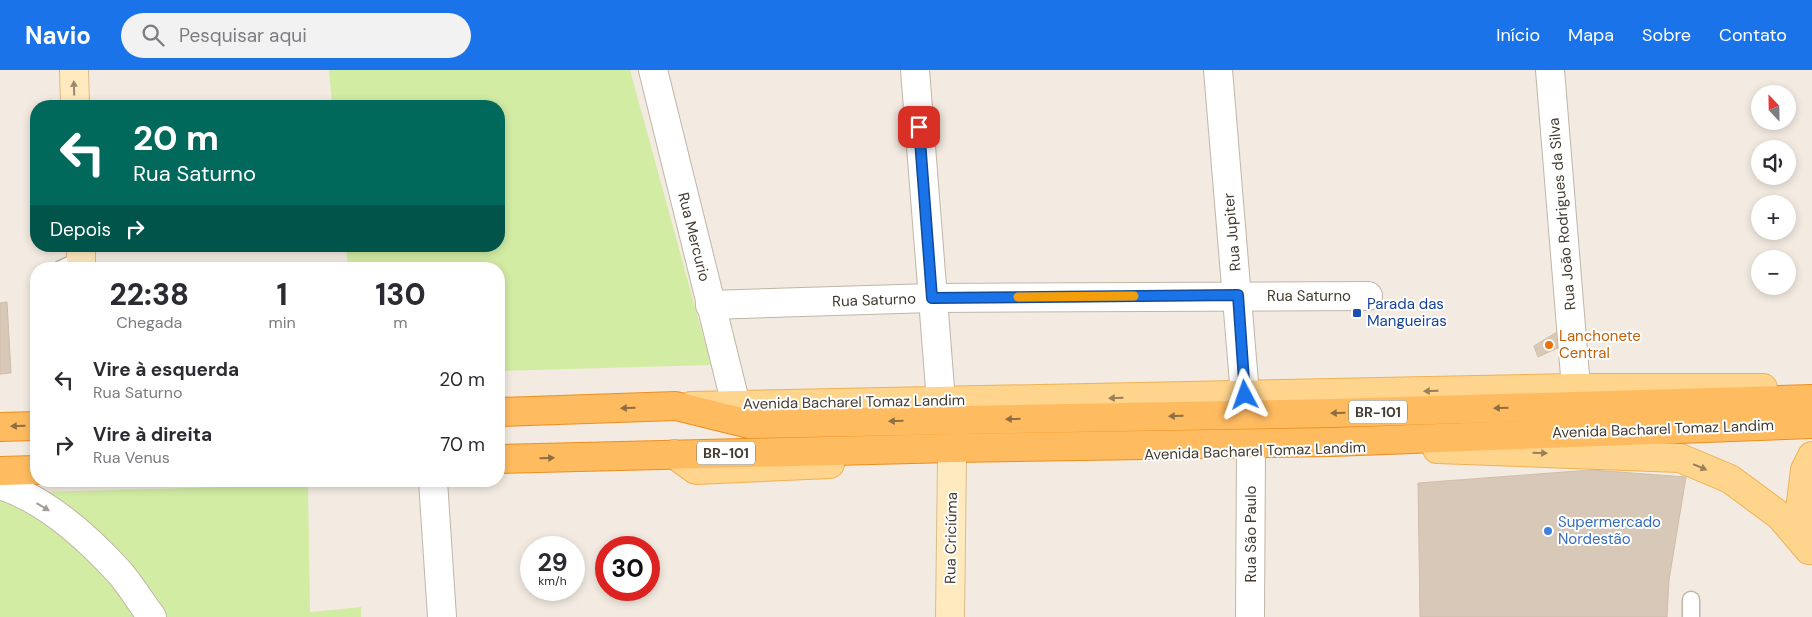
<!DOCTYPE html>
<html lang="pt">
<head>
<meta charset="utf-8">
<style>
	:root { --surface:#fff; --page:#f2f2f3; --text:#2b2b33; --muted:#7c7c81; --accent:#1a73e8 }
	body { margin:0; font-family:"DM Sans",sans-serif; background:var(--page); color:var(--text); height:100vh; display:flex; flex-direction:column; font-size:19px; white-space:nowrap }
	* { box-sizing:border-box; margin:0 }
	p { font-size:16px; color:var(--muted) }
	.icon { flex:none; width:28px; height:28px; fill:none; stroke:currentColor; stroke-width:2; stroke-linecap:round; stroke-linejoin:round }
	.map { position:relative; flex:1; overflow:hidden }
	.drawer { position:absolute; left:30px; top:192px; width:475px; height:225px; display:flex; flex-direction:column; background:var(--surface); border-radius:20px; box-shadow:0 2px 8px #0003 }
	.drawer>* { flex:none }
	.top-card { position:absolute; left:30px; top:30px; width:475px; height:152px; border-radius:20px; box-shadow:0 2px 8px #0003; background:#00695c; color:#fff; overflow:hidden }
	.needle { width:32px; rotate:338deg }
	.fabs { position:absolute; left:1751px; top:15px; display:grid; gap:10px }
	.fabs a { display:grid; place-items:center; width:45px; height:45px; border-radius:50%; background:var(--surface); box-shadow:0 2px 8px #0003; font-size:25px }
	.speed { position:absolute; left:520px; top:466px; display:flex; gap:10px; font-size:25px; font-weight:700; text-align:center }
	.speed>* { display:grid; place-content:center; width:65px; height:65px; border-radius:50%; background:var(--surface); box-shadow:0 2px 8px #0003; line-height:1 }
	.speed small { font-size:12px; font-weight:400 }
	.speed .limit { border:8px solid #d22; background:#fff; color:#111 }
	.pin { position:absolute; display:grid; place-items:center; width:42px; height:42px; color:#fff; margin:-21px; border-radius:10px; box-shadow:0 2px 8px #0006 }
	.me { position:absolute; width:55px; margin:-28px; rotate:356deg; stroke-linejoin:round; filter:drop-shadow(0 0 4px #0008) }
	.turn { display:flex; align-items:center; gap:18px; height:105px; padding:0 20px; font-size:22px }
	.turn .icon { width:65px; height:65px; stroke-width:2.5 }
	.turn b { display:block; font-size:35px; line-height:42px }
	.then { display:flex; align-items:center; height:48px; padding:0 20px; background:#0003; gap:10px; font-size:19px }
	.eta { display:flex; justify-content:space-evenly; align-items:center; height:85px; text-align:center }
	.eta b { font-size:30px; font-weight:800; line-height:35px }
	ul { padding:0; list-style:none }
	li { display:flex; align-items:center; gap:15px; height:65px; padding:0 20px }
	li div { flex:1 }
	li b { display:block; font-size:19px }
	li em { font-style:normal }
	header { display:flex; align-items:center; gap:30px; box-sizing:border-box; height:70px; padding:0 25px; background:var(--accent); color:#fff }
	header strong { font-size:24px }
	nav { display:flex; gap:28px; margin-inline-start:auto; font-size:18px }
	.search { width:350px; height:45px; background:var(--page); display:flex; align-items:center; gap:12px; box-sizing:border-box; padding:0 18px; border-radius:28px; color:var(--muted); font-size:19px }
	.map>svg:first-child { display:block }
</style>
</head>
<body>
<header>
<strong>Navio</strong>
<div class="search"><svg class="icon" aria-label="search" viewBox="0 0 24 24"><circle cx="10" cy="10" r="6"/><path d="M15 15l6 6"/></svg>Pesquisar aqui</div>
<nav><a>Início</a><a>Mapa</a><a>Sobre</a><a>Contato</a></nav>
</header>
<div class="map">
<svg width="1812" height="547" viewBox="0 0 1812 547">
	<rect width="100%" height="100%" fill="#f3ebe1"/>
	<g fill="#d2eca4">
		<path d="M329,0H630L711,295L499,301V199H348L346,176H499V36H332Z"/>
		<path d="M308,415L310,542L361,537V547H0V423Z"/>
	</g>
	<g fill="#d8c8b8" stroke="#d1bda8">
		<path d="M7,232L11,303L0,304V233Z"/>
		<path d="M1557,262L1564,275L1538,287L1534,276Z"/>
		<path d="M1591,400L1686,407L1669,510L1667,547H1420L1418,413Z"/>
	</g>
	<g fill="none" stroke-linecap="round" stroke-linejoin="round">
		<g stroke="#c1b5a6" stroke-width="19">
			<g id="lane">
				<path d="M61,199L81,190"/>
				<path d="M1691,547V530"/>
			</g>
		</g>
		<g stroke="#c1b5a6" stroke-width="30">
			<g id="street">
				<path d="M653,0L736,335"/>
				<path d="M915,0L941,331"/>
				<path d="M1218,0L1245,325"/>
				<path d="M1550,0L1576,318"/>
				<path d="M710,235L932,228L1368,226"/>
				<path d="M433,411L442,547"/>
				<path d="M0,415C45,429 89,469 120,503C132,517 141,533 152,547"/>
				<path d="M1250,547L1251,382"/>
			</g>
		</g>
		<g stroke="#d8bd8b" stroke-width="30">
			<g id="secondary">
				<path d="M74,0L75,36"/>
				<path d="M81,176V199"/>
				<path d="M950,547L952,389"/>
			</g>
		</g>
		<g stroke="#f0b152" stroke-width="30">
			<g id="primary">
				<path d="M691,336L1576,318H1763"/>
				<path d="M1437,379L1680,388L1730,409L1780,446L1809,480"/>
				<path d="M674,384L696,400L830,394"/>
				<path d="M1808,477L1800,440L1805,400L1812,386"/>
			</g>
		</g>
		<g stroke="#ed8e20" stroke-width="30">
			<g id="highway">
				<path d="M499,342L676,336L749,354L1333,343L1812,329"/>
				<path d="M0,357L36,356"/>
				<path d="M499,389L953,378L1333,372L1812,354"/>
				<path d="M0,401L36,400"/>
			</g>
		</g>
		<use href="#lane" stroke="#fff" stroke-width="16"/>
		<use href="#street" stroke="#fff" stroke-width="28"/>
		<use href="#secondary" stroke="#ffe9be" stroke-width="28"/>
		<use href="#primary" stroke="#ffd48d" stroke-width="28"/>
		<use href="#highway" stroke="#ffbb5f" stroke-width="28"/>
	</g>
	<defs><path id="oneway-solid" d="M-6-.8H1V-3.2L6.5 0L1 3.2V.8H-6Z" transform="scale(1.25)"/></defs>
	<use fill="#988970" href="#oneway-solid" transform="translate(74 18) rotate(-92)"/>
	<g fill="#98805a">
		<use href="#oneway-solid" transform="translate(1431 321) rotate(179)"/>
		<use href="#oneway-solid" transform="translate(1116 328) rotate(179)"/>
		<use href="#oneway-solid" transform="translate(1540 383) rotate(2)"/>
		<use href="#oneway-solid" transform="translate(1700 397) rotate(23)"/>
	</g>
	<g fill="#8f6e43">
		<use href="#oneway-solid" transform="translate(628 338) rotate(178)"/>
		<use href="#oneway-solid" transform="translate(1501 338) rotate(178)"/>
		<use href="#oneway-solid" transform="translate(1338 343) rotate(178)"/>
		<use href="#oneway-solid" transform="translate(1176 346) rotate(179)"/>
		<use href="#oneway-solid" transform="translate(1013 349) rotate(179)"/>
		<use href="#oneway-solid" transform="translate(896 351) rotate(179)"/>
		<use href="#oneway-solid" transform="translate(18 356) rotate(178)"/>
		<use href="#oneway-solid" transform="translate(547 388) rotate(-2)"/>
	</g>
	<use fill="#a29d98" href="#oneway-solid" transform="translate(43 437) rotate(31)"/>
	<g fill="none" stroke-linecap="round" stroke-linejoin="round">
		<g stroke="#114b97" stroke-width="12">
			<path id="route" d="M919,57L932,228L1238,225L1245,325"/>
		</g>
		<use href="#route" stroke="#1a73e8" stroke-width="9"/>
		<path stroke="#f59e0b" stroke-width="9" d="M1018,227L1134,226"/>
	</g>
	<rect fill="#1a4fb4" stroke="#fff" stroke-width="2" x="1352" y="238" width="10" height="10" rx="2.5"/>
	<circle fill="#e8710a" stroke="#fff" stroke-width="2" cx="1549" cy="275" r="5"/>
	<circle fill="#3f7fe0" stroke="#fff" stroke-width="2" cx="1548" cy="461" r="5"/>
	<g text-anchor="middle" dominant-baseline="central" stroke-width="4" stroke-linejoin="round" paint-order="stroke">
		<g fill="#fff" stroke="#7c766f" stroke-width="1">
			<rect x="1349" y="330.5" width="58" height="23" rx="4"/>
			<rect x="697" y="371.5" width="58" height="23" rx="4"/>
		</g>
		<g font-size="14" font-weight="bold" fill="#443b31">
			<text x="1378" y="342">BR-101</text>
			<text x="726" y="383">BR-101</text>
		</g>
		<g font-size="15" fill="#443b31" stroke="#fff">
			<text transform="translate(1562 144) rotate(-95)">Rua João Rodrigues da Silva</text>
			<text transform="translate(1232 162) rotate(-95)">Rua Jupiter</text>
			<text transform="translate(694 167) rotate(76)">Rua Mercurio</text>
			<text x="1309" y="226">Rua Saturno</text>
			<text transform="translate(874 230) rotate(-2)">Rua Saturno</text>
			<text transform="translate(854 332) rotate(-1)">Avenida Bacharel Tomaz Landim</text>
			<text transform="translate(1663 359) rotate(-2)">Avenida Bacharel Tomaz Landim</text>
			<text transform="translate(1255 381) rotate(-2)">Avenida Bacharel Tomaz Landim</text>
			<text transform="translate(1251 464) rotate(-90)">Rua São Paulo</text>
			<text transform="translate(951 468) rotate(-89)">Rua Criciúma</text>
		</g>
		<g font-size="15" fill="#164399" stroke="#fff" text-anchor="start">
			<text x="1367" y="234">Parada das<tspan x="1367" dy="17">Mangueiras</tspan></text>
		</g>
		<g font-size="15" fill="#c56008" stroke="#fff" text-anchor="start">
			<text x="1559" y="266">Lanchonete<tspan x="1559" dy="17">Central</tspan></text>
		</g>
		<g font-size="15" fill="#366cbe" stroke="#fff" text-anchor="start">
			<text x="1558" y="452">Supermercado<tspan x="1558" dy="17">Nordestão</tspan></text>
		</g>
	</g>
</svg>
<div class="fabs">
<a><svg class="needle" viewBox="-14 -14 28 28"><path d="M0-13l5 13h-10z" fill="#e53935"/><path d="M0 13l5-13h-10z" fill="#7c7c81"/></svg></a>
<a><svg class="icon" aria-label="sound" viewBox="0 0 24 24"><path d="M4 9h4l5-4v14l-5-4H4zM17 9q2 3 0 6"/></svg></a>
<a>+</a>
<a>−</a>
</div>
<div class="speed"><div>29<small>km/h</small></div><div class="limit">30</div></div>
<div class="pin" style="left:919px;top:57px;background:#d93025"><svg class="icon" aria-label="arrive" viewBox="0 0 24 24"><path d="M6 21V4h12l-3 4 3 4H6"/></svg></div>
<svg class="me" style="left:1245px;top:325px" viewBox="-20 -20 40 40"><path d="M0-17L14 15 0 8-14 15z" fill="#1a73e8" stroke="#fff" stroke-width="4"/></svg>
<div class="top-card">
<div class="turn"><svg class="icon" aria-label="left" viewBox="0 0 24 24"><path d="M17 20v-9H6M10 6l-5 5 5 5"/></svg><div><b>20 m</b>Rua Saturno</div></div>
<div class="then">Depois<svg class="icon" aria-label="right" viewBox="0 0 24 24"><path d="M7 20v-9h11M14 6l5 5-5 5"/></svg></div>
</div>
<section class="drawer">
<div class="eta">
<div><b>22:38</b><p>Chegada</p></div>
<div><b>1</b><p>min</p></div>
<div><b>130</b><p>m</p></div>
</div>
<ul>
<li><svg class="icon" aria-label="left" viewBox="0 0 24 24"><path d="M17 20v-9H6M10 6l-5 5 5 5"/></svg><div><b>Vire à esquerda</b><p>Rua Saturno</p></div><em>20 m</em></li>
<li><svg class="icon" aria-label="right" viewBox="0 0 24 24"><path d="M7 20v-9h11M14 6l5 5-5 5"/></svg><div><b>Vire à direita</b><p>Rua Venus</p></div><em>70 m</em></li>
</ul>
</section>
</div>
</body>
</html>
